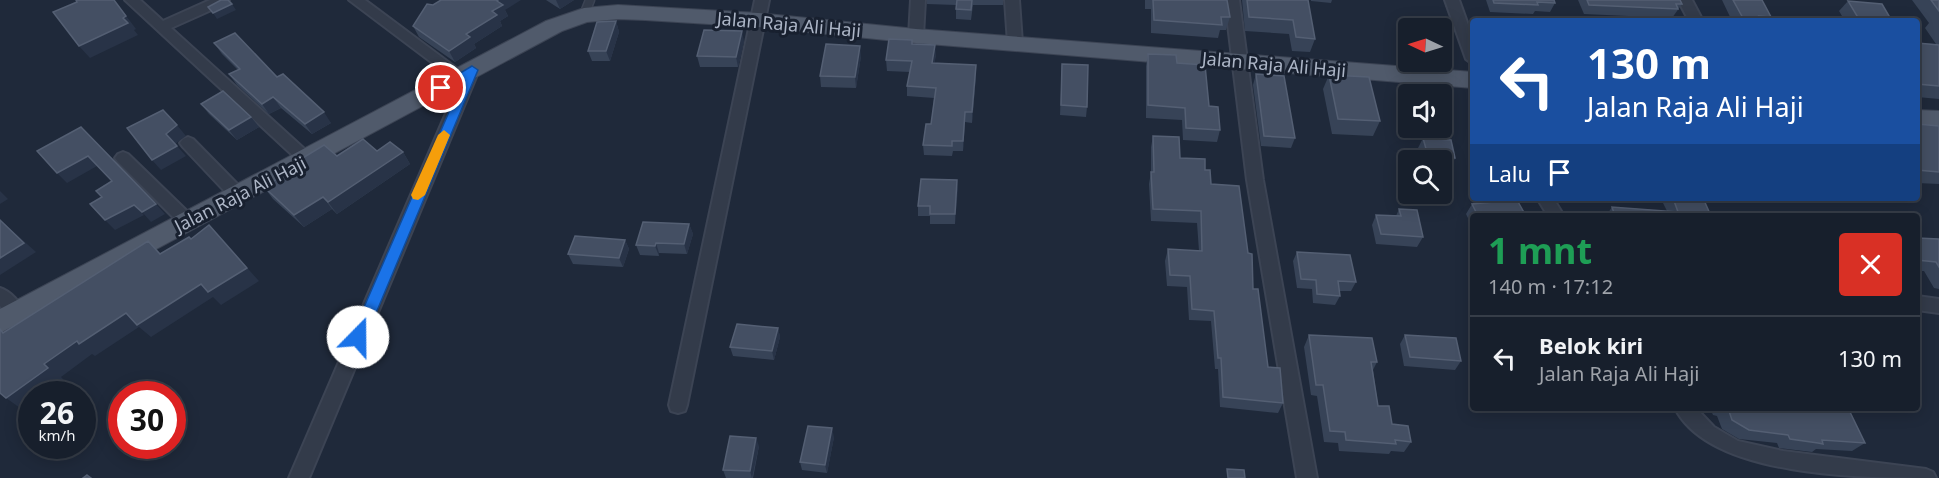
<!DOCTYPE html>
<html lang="id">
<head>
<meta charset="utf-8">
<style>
	:root { --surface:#171f2c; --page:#242c38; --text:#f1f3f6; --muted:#9ea2a9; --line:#363d48 }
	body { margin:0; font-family:"Noto Sans",sans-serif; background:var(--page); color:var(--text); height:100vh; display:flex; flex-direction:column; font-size:22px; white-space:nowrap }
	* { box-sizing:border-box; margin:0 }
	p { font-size:20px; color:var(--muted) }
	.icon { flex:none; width:33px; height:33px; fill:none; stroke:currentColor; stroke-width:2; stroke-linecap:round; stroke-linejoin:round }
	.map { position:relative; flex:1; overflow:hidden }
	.side { position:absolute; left:1470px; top:213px; width:450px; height:198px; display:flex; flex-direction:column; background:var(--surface); border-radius:6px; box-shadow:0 3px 15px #0003,0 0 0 2px var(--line) }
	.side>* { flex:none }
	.banner { position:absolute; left:1470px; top:18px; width:450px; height:183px; border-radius:6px; box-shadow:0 3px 15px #0003,0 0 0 2px var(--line); background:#1a4fa0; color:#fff; overflow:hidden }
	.needle { width:39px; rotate:274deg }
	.tools { position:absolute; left:1398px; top:18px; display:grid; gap:12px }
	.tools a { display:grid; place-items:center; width:54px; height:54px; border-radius:6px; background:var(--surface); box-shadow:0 3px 15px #0003,0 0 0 2px var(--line); font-size:30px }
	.speed { position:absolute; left:18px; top:381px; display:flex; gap:12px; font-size:30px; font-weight:700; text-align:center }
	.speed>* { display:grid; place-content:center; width:78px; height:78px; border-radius:50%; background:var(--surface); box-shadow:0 3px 15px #0003,0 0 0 2px var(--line); line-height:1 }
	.speed small { font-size:15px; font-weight:400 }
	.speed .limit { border:9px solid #d22; background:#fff; color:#111 }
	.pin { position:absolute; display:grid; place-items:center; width:51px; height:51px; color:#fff; margin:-26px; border:3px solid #fff; border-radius:50%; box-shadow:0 2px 6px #0007 }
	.me { position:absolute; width:66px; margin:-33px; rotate:22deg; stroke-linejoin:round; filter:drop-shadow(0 0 4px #0008) }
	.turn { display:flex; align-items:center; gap:21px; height:126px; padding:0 18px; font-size:27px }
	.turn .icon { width:78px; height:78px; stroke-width:2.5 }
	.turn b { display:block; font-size:42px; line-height:51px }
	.then { display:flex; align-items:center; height:57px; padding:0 18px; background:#0003; gap:12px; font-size:22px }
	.round { display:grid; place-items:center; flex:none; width:63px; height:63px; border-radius:6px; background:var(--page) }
	.summary { display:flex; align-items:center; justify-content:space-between; height:102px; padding:0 18px }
	h1 { font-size:36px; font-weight:700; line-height:45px; color:#1e9e55 }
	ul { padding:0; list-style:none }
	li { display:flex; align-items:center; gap:18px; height:84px; padding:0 18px; border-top:2px solid var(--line) }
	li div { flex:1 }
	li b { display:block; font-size:22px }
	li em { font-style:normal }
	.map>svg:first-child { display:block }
</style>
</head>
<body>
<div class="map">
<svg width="1939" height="478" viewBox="0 0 1939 478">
	<rect width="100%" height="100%" fill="#1f293a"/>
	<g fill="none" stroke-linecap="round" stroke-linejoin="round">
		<g stroke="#3c4454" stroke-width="11">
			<path id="service" d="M584,15L590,0"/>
		</g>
		<g stroke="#3c4454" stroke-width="4">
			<g id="minor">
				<path d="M125,0H140L163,21L210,0H229L227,3L171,28L311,155L314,159L311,163H301Z"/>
				<path d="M349,0H365L463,73L467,66L472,65L479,70L309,478H289L459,83Z"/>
				<path d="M755,0H769L687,405L685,411L678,413L671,411L669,405Z"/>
				<path d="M911,0H925L923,36L916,41L909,36Z"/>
				<path d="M1005,0H1019L1022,43L1015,48L1008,43Z"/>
				<path d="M1225,0H1239L1263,180L1317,478H1297L1247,180Z"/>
				<path d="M1445,0H1459L1473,39V64L1466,59Z"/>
				<path d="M1678,0H1692L1703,21H1689Z"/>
				<path d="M188,137L193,139L244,191L246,195L244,199H232L183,147L180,143L183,139Z"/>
				<path d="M123,152L128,154L193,217L195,221L193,225L187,227L181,225L118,162L115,158L118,154Z"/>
				<path d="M1537,198H1553L1564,216H1548Z"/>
				<path d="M0,288C10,291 21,303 26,313L23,318C12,322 7,314 0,306Z"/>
				<path d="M1917,296L1939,299V313L1917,310Z"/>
				<path d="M1675,408H1696L1714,427L1738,441L1783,451L1926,469L1933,472L1936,478C1866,478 1710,478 1675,408Z"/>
			</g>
		</g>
		<g stroke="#3c4454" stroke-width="2">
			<g id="primary">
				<path d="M618,5L758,13L916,29L1473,72V88L916,43L758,27L645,20L618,19L587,22L562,31L0,333V309L546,21L584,8Z"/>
				<path d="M1917,110L1939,111V127L1917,126Z"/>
			</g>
		</g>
		<use href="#service" stroke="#333b4a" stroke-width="8"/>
		<use href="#minor" fill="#333b4a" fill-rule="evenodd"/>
		<use href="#primary" fill="#505a6b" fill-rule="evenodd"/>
	</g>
	<g fill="#374357">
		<path d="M546,0H574L560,9Z"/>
		<path d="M927,0H1003V5H973L971,20L956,19V5L927,4Z"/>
		<path d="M1145,0H1227L1230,17L1226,30H1220L1218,38L1151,33V9H1145Z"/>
		<path d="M1242,0H1308L1315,39L1310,52L1292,51L1289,34L1245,31Z"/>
		<path d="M1311,0H1332L1331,3L1311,1Z"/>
		<path d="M1486,0H1554L1555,3L1550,12L1535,11L1533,14L1490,12Z"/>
		<path d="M1578,0H1680L1682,4L1672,18L1584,14Z"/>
		<path d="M1722,0H1762L1771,17L1768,21H1732Z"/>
		<path d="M1912,0H1939V99L1917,97V43L1936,44L1925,28L1929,23Z"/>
		<path d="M1848,1L1892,21H1845L1839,11Z"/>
		<path d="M433,5L505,10L508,16L500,21L502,26L474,44L476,48L455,62L419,37L413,26Z"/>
		<path d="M616,21L619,32L610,61H592L588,51Z"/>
		<path d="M744,41L738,67H700L697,56Z"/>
		<path d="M214,43L277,77L331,123L312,134L281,108L269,114L237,85L229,74L238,70L222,54Z"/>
		<path d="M912,44L936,55L934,63L976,65V76L972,123L965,122L963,151H953L952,156L924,155L923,145L931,124L934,98L907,96V86L910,72L887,71L886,60Z"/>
		<path d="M1148,54L1177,63L1209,106L1220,130L1217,142L1183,140L1182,120L1146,118V66Z"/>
		<path d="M861,56L856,88L821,87L820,76Z"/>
		<path d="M1062,64L1087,107L1086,117L1060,115Z"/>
		<path d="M1256,74L1295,138L1291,148L1261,146L1253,85Z"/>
		<path d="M1329,75L1380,121L1373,136L1332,134L1323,89Z"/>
		<path d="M201,104L251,117L259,127L237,140L209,114Z"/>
		<path d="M1917,124L1939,126V184L1917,183Z"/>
		<path d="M1153,136L1180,158L1205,170L1211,184L1248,253L1253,289L1268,367L1283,403L1278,413L1220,407L1218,369H1215L1211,321L1189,320L1187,287L1167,286L1165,261L1168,249L1199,251L1197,223L1151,221L1149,184L1151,172V147Z"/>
		<path d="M1423,138L1455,158L1450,169L1442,168V160H1421L1418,148Z"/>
		<path d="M377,151L403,152L410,164L337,214L332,209L304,227L273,199L264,187L291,170L288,167L337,156Z"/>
		<path d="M957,180L955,224H930V216H918V206Z"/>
		<path d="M1667,198H1703L1711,216H1606L1612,207L1667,211L1663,203Z"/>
		<path d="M1472,204L1526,216H1473V228L1466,214Z"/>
		<path d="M1399,209L1423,237L1417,247L1376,244L1372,225L1376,215L1396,216Z"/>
		<path d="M689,224L693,234L687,254L659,253V256L640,255L636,245Z"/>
		<path d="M1917,238L1939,239V289L1934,288L1924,271H1917Z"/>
		<path d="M625,240L629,249L623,267L573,264L568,254Z"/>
		<path d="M1297,252L1356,282L1351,291H1339L1340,296L1335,305L1313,303L1312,289L1297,288L1293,261Z"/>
		<path d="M778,328L780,337L774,360L733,356L730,347Z"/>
		<path d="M1309,335L1377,362L1373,370L1378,406L1392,424L1411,442L1404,452L1391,451L1389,454L1339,451L1338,443L1324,442L1317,396L1311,395L1304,347Z"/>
		<path d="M1405,335L1461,361L1455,370L1404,366L1400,344Z"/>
		<path d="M1710,408H1848L1865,443L1852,451L1816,449L1812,452L1779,448L1777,443L1739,439L1722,429L1717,416L1713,415Z"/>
		<path d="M834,437L827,473L802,470L800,462Z"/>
		<path d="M759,446L753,478H726L723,470Z"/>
	</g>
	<g fill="#283347">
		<path d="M114,0L136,29L134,30L138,35L90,58L79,46L123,18Z"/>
		<path d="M498,0H521L505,10L508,16L500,21L502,26L474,44L476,48L455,62L449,51L492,11Z"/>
		<path d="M556,0H574L560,9Z"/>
		<path d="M232,4L236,10L217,19L213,13Z"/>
		<path d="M616,21L619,32L610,61L606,51Z"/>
		<path d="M742,31L744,41L738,67L736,57Z"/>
		<path d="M935,45L936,55L933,73L932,63Z"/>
		<path d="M860,46L861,56L856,88L855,77Z"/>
		<path d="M976,65V76L972,123V112Z"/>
		<path d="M273,97L281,108L269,114L262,104Z"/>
		<path d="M324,112L331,123L312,134L305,124Z"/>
		<path d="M965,112V122L963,151V141Z"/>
		<path d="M251,117L259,127L237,140L229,130Z"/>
		<path d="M177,125L186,136L175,144L166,134Z"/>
		<path d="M177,146L186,156L161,170L152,160Z"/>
		<path d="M403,152L410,164L337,214L328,202Z"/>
		<path d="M88,156L97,166L67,183L57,173Z"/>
		<path d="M957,180L958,190L955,224V214Z"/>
		<path d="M0,191L8,199L0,204Z"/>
		<path d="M323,197L332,209L304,227L294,215Z"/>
		<path d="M156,204L165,214L151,222L142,212Z"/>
		<path d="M134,205L144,215L115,230L105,220Z"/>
		<path d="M0,220L36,252L0,275Z"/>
		<path d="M689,224L693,234L687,254L684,244Z"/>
		<path d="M209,225L259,281L221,305L213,297L151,337L139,327L95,356L92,354L61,377L64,380L45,394H32V404L23,410L6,398L44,364Z"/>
		<path d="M625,240L629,249L623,267L619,258Z"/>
		<path d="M656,243L659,253V256L655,246Z"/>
		<path d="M778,328L780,337L774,360L772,351Z"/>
		<path d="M832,428L834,437L827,473L825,465Z"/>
		<path d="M756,438L759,446L752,478L750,471Z"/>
	</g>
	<g fill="#444f63" stroke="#545f73" stroke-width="1.5">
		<path d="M76,0H114L126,16L123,18L128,23L79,46L53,12L77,2Z"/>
		<path d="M221,0H228L232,4L213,13L208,7Z"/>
		<path d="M441,0H498L497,1L503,5L492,11L497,15L466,34L470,37L449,51L413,26L427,4L433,5Z"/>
		<path d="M957,0H972L971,10L956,9Z"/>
		<path d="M1153,0H1227L1230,17H1221L1222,25L1154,20Z"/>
		<path d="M1247,0H1308L1315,39L1296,37L1293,20L1249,17Z"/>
		<path d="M1493,0H1554L1555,3L1537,2L1538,5L1494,3Z"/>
		<path d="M1587,0H1680L1682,4H1676L1678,9L1589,5Z"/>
		<path d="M1733,0H1762L1771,17L1759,16L1762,21H1739L1738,20H1744Z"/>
		<path d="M1931,0H1939V11Z"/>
		<path d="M1848,1L1882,4L1892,21H1860Z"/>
		<path d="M616,21L606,51H588L597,22Z"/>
		<path d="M704,30L742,31L736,57L697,56Z"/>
		<path d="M235,33L277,77L283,74L324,112L305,124L273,97L262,104L229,74L240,69L214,43Z"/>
		<path d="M889,39L912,40V44L935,45L932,63L976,65L972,112H965L963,141H952V146L923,145L926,124H931L936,88L907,86L912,61L886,60Z"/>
		<path d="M1917,43L1939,45V86L1917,84Z"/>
		<path d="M826,44L860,46L855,77L820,76Z"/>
		<path d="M1148,54L1176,55L1177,63L1205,65L1209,106L1218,107L1220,130L1186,128L1185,108L1148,105Z"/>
		<path d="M1062,64L1088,65L1087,107L1061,105Z"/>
		<path d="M1256,74L1284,76L1295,138L1264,136Z"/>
		<path d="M1329,75L1369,77L1380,121L1338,119Z"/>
		<path d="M223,91L251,117L229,130L201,104Z"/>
		<path d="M163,110L177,125L166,134L177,146L152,160L127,128Z"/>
		<path d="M1917,124L1939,126V172L1917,170Z"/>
		<path d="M81,127L156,204L142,212L134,205L105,220L90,204L102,197L96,191L112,181L88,156L57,173L37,151Z"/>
		<path d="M1153,136L1179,137L1180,158L1205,159V170H1210L1211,184L1239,186L1248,253L1252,254L1253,289H1258L1268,367L1280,368L1283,403L1223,397L1221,358H1218L1214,311L1192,309L1190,276L1170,275L1168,249L1202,251L1201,211L1153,209L1151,172H1154Z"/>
		<path d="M1423,138L1451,140L1455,158L1428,156Z"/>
		<path d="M363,139L377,151L390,142L403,152L328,202L323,197L294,215L264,187L291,170L288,167L324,145L337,156Z"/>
		<path d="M921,179L957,180L955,214H930V206H918Z"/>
		<path d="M1673,198H1703L1711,216H1615L1612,207L1678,212Z"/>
		<path d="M1517,200L1526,216H1478L1472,204Z"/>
		<path d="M1399,209L1417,210L1423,237L1381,234L1376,215L1401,216Z"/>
		<path d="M0,220L24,243L0,258Z"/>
		<path d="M643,222L689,224L684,244L656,243L655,246L636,245Z"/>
		<path d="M209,225L247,268L208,292L201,284L137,325L126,313L79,344L77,341L44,364L48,368L6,398L0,393V329L3,333L148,241L160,254L189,237L191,239Z"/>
		<path d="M575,236L625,240L619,258L568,254Z"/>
		<path d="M1917,238L1939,239V267L1936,262L1917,260Z"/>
		<path d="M1297,252L1350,255L1356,282L1338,281L1340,296L1317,294L1316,280L1301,279Z"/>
		<path d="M737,324L778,328L772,351L730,347Z"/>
		<path d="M1309,335L1372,338L1377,362H1371L1378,406H1389L1392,424L1408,426L1411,442L1395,440L1396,444L1346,440L1345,432L1330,431L1323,385H1316Z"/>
		<path d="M1405,335L1456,338L1461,361L1410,357Z"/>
		<path d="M1728,408H1848L1865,443L1822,440L1823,444L1818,443L1790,439L1788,435L1749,430L1732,420Z"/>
		<path d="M808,426L832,428L825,465L800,462Z"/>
		<path d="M730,436L756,438L750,471L723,470Z"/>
		<path d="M1227,469L1244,470L1245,478H1228Z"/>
		<path d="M87,475L91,478H83Z"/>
	</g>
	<path fill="#1a73e8" stroke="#114b97" stroke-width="1.5" d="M472,66L478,70L366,337L364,341L358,343L353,341L351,337L462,82L441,92L435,88Z"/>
	<path fill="#f59e0b" d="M444,130L450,135L425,195L418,200L413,199L411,195L438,135Z"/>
	<g text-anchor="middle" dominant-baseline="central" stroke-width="6" stroke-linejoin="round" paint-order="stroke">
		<g font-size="18" fill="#adb6c7" stroke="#18202f">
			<text transform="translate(789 24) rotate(5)">Jalan Raja Ali Haji</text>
			<text transform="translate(1274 64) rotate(5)">Jalan Raja Ali Haji</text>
			<text transform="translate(240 194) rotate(-27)">Jalan Raja Ali Haji</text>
		</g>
	</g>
</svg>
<div class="tools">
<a><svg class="needle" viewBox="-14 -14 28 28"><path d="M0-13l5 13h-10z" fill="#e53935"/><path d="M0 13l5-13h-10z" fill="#9ea2a9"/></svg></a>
<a><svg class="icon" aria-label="sound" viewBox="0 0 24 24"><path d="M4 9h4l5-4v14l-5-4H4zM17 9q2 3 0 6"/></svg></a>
<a><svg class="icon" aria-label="search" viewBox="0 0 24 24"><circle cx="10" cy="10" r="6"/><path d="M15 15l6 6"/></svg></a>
</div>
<div class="speed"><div>26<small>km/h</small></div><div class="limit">30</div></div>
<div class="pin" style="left:441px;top:88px;background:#d93025"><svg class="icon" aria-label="arrive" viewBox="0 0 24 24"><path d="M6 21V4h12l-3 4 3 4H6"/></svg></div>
<svg class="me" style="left:358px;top:337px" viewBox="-20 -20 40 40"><circle r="19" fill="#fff"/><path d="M0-13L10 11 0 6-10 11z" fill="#1a73e8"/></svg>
<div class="banner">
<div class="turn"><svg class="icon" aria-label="left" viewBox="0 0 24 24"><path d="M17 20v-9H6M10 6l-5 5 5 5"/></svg><div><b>130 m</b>Jalan Raja Ali Haji</div></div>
<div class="then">Lalu<svg class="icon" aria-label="arrive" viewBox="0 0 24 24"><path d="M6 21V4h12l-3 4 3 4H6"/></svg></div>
</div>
<section class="side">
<div class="summary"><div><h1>1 mnt</h1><p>140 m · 17:12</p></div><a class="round" style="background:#d93025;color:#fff"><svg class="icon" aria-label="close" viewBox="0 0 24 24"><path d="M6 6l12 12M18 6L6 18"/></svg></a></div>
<ul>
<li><svg class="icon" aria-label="left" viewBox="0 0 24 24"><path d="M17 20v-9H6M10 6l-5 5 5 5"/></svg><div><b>Belok kiri</b><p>Jalan Raja Ali Haji</p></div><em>130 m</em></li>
</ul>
</section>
</div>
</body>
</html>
